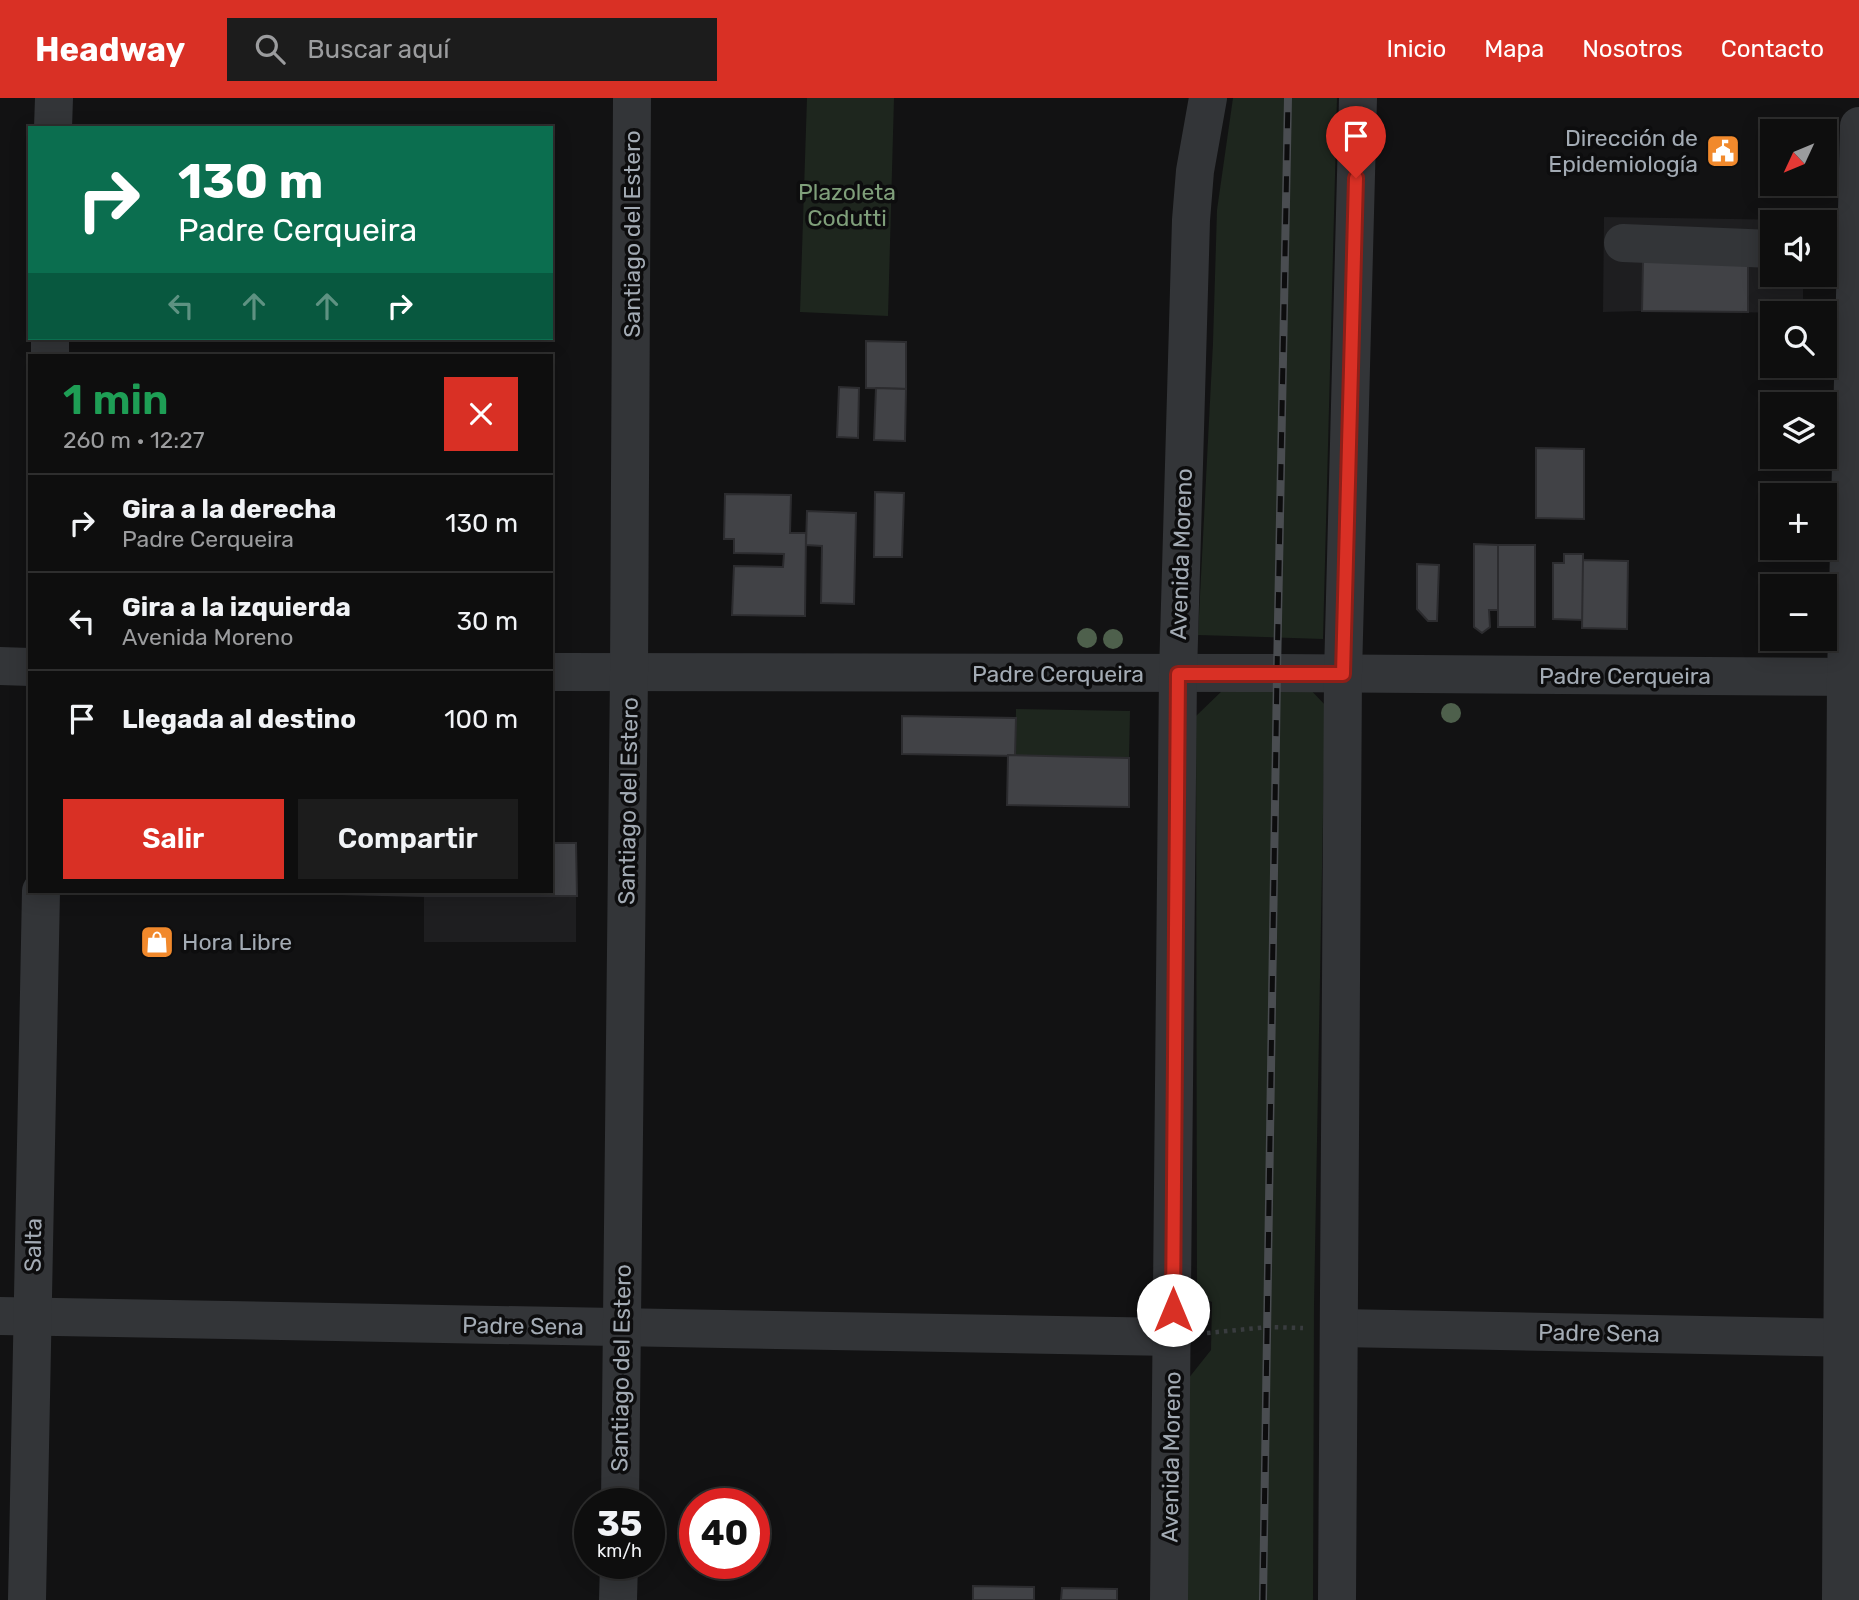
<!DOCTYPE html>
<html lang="es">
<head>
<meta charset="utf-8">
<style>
	:root { --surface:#0e0e0e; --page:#1c1c1c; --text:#f1f3f6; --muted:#9b9c9e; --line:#2e2e2e; --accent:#d93025 }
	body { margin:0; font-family:Rubik,sans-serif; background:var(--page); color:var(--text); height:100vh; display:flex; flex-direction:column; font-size:26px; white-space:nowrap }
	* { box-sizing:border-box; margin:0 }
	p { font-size:23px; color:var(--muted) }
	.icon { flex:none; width:38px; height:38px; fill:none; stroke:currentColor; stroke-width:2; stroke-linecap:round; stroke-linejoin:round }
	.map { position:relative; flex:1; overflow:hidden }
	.sheet { position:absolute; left:28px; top:256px; width:525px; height:539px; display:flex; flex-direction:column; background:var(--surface); border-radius:0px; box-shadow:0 4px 18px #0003,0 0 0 2px var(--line) }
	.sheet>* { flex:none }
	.banner { position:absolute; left:28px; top:28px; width:525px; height:214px; border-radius:0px; box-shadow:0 4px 18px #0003,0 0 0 2px var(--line); background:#0b6e4f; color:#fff; overflow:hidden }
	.needle { width:46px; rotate:226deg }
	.buttons { position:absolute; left:1760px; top:21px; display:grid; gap:14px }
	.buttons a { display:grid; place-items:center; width:77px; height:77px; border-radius:0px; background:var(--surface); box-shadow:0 4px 18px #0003,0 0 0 2px var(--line); font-size:35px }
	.speed { position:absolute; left:574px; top:1390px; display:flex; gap:14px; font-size:35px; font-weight:700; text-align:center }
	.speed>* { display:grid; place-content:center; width:91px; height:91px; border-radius:50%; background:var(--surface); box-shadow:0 4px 18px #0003,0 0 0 2px var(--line); line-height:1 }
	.speed small { font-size:18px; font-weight:400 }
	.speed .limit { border:10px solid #d22; background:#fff; color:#111 }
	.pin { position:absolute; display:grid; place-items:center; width:60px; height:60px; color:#fff; margin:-72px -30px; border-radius:50% 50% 50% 0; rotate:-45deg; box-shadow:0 0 7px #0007 }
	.pin .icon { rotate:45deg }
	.me { position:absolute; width:77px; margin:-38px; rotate:0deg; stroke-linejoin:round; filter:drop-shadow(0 0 5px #0008) }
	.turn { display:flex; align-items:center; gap:24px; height:147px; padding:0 35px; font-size:32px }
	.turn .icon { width:91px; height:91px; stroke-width:2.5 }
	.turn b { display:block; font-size:49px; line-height:60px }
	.lanes { display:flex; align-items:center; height:66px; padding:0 35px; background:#0003; justify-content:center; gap:35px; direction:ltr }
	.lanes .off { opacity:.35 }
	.round { display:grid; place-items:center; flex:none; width:74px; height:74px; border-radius:0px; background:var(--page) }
	.head { display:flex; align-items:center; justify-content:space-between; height:119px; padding:0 35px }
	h1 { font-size:42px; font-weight:600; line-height:52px; color:#1e9e55 }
	.cta { display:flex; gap:14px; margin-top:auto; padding:14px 35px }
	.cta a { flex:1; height:80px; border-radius:0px; background:var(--accent); color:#fff; font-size:28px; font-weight:600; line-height:80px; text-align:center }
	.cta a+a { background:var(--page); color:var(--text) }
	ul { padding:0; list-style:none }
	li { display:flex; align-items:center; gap:21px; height:98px; padding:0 35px; border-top:2px solid var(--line) }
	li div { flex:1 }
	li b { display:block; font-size:26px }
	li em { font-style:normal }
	header { display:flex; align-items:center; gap:42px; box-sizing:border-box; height:98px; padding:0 35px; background:var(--accent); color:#fff }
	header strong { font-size:33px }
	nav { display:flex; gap:38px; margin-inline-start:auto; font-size:24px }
	.search { width:490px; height:63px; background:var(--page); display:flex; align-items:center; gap:18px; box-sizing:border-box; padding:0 24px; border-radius:0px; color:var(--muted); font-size:26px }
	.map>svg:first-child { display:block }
</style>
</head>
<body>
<header>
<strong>Headway</strong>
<div class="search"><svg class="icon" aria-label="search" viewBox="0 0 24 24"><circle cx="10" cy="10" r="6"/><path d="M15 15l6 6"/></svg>Buscar aquí</div>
<nav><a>Inicio</a><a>Mapa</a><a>Nosotros</a><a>Contacto</a></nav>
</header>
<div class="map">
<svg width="1859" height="1502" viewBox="0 0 1859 1502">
	<rect width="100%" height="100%" fill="#121213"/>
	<g fill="#1e1e20">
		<path d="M1604,119L1804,122V124H1773V177H1803V215L1642,213L1603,214Z"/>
		<path d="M551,745H576V844H424V798L214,793H551Z"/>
	</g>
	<g fill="#1e261e">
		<path d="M807,0H894L888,218L800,214Z"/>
		<path d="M1233,0H1337L1323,541L1198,537L1213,245L1217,112Z"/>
		<path d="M1308,589L1325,607L1314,1207L1313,1502H1188V1281L1211,1252L1212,1204L1197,1197L1196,618L1223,592Z"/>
		<path d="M1016,611L1130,613L1129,660L1015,658Z"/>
	</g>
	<g fill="#414246" stroke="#2c2c2f" stroke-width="2">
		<path d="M1643,163L1748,165V214L1642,213Z"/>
		<path d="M866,243L906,244V291L866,290Z"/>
		<path d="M839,289L859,290L858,340L837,339Z"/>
		<path d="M876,290L906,291L905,343L874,342Z"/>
		<path d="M1536,350L1584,351V421L1536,420Z"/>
		<path d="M875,394L904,395L902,459H874Z"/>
		<path d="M725,396L791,397L790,435H806L805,518L732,517L734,468L783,469L784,456L734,455V441H724Z"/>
		<path d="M807,413L856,415L854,506L821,505L822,448L806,447Z"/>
		<path d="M1474,446L1498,447V512H1489L1490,529L1482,535L1474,529Z"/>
		<rect x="1498" y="447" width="37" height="82"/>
		<path d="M1564,456H1583V522L1553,521V465H1564Z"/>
		<path d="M1583,462L1628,463L1627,531L1582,530Z"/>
		<path d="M1417,466L1439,467L1437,523H1428L1417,511Z"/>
		<path d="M902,618L1016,620L1015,658L902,656Z"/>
		<path d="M1008,657L1129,660V709L1007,707Z"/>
		<path d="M551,745H576L577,798H425L214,793H551Z"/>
		<path d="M973,1488L1034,1489V1502H973Z"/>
		<path d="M1062,1490L1117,1491V1502H1061Z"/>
	</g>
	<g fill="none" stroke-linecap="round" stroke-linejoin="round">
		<path stroke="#393c3f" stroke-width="4.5" stroke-dasharray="3.5 5" stroke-linecap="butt" d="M1207,1235L1268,1229L1303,1230"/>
		<g stroke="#333538" stroke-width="38">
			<path d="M53,30L54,0"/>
			<path d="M1623,145L1773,151"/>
			<path d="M50,257V240"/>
			<path d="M0,568L30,569"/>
			<path d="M551,574L1277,575L1859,579"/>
			<path d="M0,1218L1173,1239"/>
			<path d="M1339,1230L1859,1240"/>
			<path d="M620,1405L629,576L632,0"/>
			<path d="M27,1502L41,793"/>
			<path d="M618,1502L619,1465"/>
			<path d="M1169,1502L1178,576L1191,122L1195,73L1208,0"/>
			<path d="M1337,1502L1343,576L1358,0"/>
			<path d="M1841,1502L1846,579L1859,28"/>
		</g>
		<g stroke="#4a4d51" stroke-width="8">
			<path id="rail" d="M1263,1502L1277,575L1288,0"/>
		</g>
		<use href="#rail" stroke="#0d0d0e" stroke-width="5" stroke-dasharray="16" stroke-linecap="butt"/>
	</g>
	<g fill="#4e604c">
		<circle cx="1087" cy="540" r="10"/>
		<circle cx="1113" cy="541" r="10"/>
		<circle cx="1451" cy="615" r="10"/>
	</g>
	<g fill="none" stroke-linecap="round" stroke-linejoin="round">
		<g stroke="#8d1f18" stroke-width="18">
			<path id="route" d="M1173,1212L1178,576H1343L1356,80"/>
		</g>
		<use href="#route" stroke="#d93025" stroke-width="12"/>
	</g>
	<defs>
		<g id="civic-square" transform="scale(1.75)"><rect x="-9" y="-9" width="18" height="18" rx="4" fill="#f1892c" stroke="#0d0d0e"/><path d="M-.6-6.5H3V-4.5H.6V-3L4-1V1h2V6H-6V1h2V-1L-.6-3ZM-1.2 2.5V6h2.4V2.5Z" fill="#fff"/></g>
		<g id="shop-square" transform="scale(1.75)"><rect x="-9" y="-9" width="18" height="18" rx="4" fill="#f1892c" stroke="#0d0d0e"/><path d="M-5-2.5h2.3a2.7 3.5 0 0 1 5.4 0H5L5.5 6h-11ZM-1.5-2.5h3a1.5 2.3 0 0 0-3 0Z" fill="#fff"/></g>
	</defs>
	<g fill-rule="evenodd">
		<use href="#civic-square" x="1723" y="53"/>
		<use href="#shop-square" x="157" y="844"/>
	</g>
	<g text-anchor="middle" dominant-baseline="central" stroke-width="7" stroke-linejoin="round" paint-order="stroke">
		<g font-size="23" fill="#a3abb4" stroke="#0d0d0e" text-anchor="end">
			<text x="1698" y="40">Dirección de<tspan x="1698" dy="26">Epidemiología</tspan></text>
			<text x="182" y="844" text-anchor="start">Hora Libre</text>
		</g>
		<g font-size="23" fill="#7f9f7a" stroke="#0d0d0e">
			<text x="847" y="94">Plazoleta<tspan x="847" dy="26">Codutti</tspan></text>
		</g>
		<g font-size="23" fill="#a3abb4" stroke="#0d0d0e">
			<text transform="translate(632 136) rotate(-90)">Santiago del Estero</text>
			<text transform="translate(1181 456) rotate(-88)">Avenida Moreno</text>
			<text x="1058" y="576">Padre Cerqueira</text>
			<text x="1625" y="578">Padre Cerqueira</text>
			<text transform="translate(628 703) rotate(-89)">Santiago del Estero</text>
			<text transform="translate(33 1147) rotate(-89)">Salta</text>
			<text transform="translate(523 1228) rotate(1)">Padre Sena</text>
			<text transform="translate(1599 1235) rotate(1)">Padre Sena</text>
			<text transform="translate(621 1270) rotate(-89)">Santiago del Estero</text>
			<text transform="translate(1171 1359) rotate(-89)">Avenida Moreno</text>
		</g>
	</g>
</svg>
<div class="buttons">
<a><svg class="needle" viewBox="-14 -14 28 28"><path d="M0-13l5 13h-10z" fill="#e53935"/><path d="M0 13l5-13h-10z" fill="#9b9c9e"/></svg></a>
<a><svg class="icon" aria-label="sound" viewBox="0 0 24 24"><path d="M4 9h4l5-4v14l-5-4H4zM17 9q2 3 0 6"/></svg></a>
<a><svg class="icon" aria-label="search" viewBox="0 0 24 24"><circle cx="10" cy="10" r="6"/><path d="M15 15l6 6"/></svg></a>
<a><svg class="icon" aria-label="layers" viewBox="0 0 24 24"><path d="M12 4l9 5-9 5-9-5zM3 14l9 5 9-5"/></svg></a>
<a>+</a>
<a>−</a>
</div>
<div class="speed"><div>35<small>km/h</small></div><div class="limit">40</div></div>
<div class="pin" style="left:1356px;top:80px;background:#d93025"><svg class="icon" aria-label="arrive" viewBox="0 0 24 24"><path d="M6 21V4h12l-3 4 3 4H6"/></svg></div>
<svg class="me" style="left:1173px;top:1212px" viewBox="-20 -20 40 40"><circle r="19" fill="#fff"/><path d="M0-13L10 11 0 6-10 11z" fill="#d93025"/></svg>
<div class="banner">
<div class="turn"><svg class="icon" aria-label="right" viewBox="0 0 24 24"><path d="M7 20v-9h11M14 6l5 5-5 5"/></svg><div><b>130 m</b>Padre Cerqueira</div></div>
<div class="lanes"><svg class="icon off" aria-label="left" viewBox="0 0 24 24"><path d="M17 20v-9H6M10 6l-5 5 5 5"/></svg><svg class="icon off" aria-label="ahead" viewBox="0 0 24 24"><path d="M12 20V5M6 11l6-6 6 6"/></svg><svg class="icon off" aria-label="ahead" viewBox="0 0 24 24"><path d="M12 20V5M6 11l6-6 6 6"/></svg><svg class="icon" aria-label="right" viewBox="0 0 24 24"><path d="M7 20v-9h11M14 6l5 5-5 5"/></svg></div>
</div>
<section class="sheet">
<div class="head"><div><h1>1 min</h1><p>260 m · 12:27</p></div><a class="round" style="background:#d93025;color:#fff"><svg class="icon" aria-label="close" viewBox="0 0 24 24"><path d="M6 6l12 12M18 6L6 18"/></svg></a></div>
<ul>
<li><svg class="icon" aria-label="right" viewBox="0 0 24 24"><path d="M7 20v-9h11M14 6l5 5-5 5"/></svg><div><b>Gira a la derecha</b><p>Padre Cerqueira</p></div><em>130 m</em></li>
<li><svg class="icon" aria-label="left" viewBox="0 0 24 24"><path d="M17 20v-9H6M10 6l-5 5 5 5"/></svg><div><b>Gira a la izquierda</b><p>Avenida Moreno</p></div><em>30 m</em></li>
<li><svg class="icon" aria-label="arrive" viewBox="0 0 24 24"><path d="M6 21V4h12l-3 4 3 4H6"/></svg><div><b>Llegada al destino</b></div><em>100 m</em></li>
</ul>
<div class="cta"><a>Salir</a><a>Compartir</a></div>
</section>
</div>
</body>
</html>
